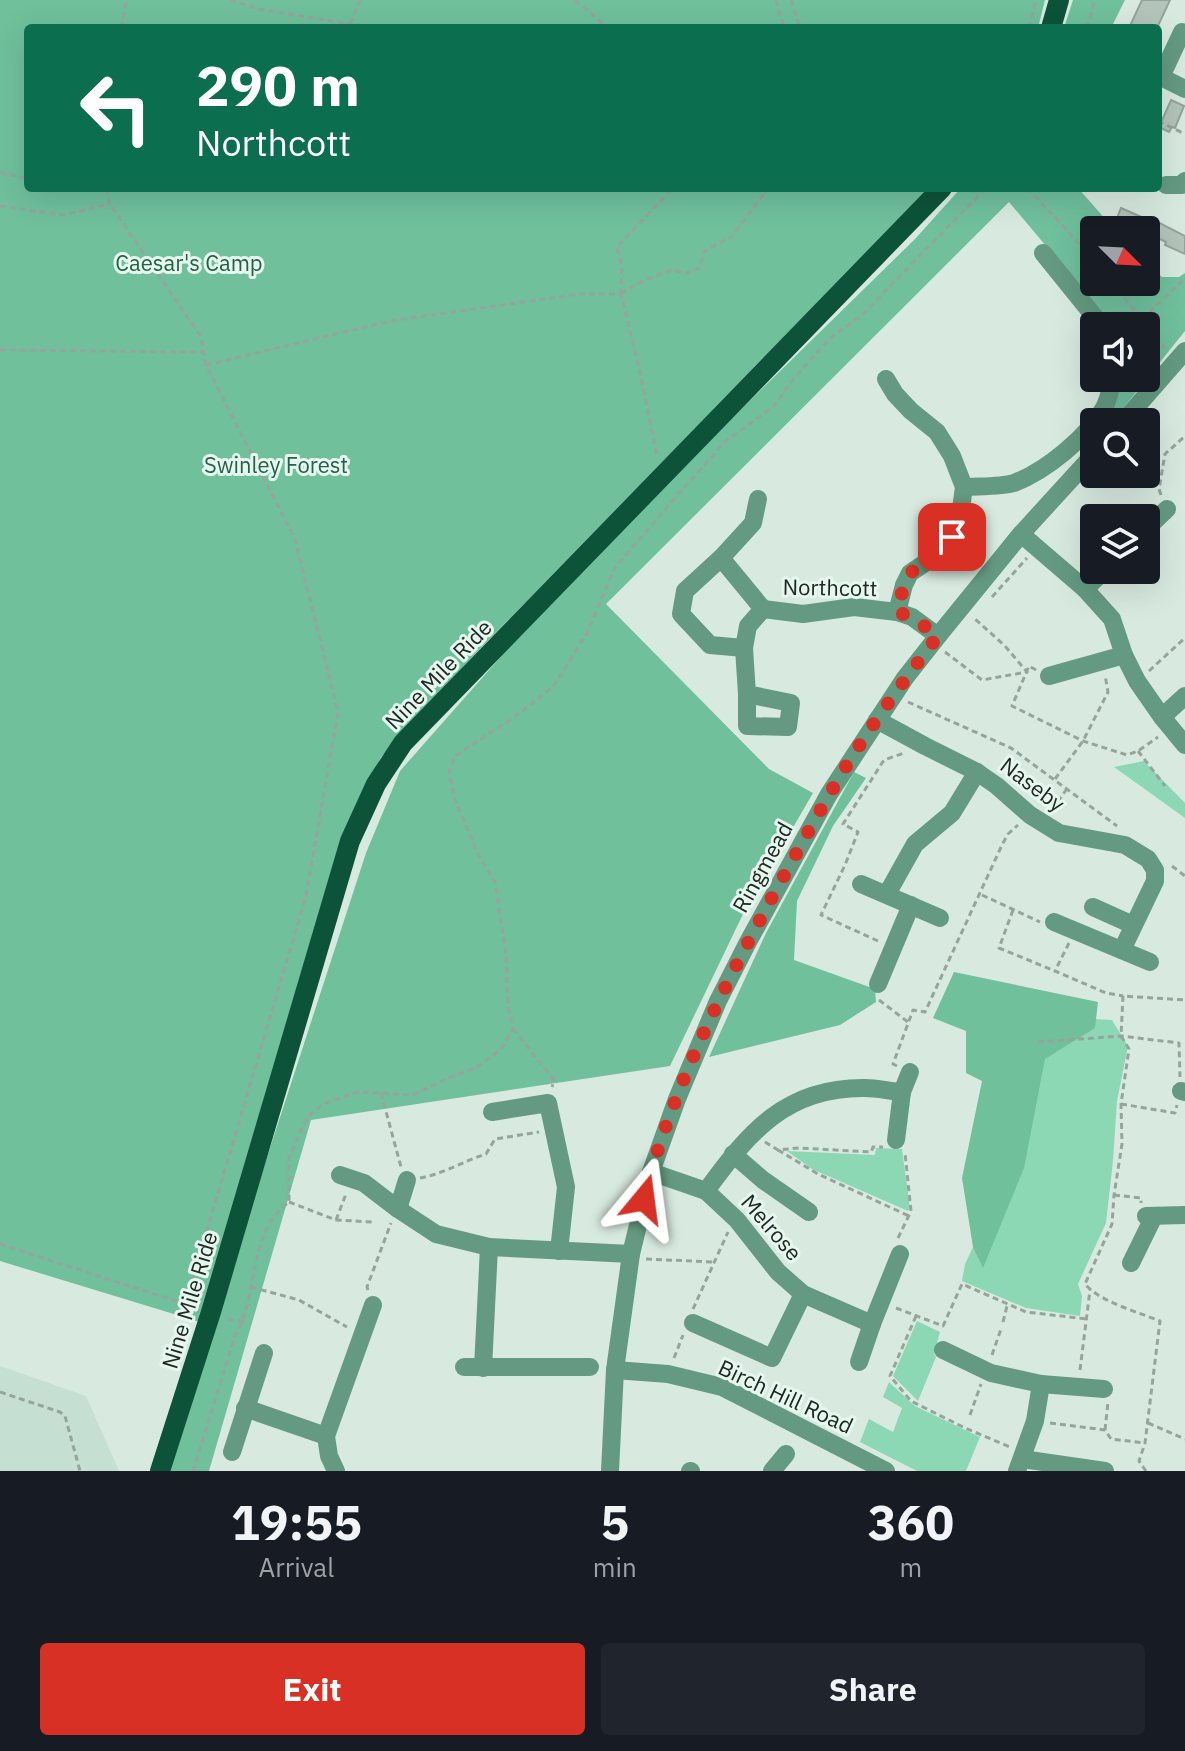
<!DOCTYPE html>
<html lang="en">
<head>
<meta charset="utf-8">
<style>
	:root { --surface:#171b24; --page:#20242c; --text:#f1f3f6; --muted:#9ea1a6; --accent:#d93025 }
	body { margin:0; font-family:"IBM Plex Sans",sans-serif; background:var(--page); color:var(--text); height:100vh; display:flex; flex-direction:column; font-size:30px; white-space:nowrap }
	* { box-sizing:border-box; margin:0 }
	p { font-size:26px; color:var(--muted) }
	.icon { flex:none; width:44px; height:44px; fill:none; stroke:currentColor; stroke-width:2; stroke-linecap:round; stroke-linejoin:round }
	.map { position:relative; height:1471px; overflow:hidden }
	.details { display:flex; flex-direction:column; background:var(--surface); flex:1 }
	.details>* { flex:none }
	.banner { position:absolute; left:24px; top:24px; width:1138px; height:168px; border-radius:8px; box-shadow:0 8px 32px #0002; background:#0b6e4f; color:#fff; overflow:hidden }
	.needle { width:52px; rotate:114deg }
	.fabs { position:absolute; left:1080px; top:216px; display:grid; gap:16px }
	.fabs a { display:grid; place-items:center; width:80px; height:80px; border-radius:8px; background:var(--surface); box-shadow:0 8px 32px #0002; font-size:40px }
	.pin { position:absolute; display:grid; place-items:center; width:68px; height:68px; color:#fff; margin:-34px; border-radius:16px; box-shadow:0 4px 12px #0006 }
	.me { position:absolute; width:88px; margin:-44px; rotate:16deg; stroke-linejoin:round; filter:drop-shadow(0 0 6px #0008) }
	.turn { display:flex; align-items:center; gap:28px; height:168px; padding:0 40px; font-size:36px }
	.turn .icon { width:104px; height:104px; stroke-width:2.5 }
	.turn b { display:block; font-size:56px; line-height:68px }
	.eta { display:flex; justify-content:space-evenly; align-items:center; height:136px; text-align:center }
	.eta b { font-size:48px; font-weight:800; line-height:56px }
	.primary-button { display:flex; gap:16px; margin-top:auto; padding:16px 40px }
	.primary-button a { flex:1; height:92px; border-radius:8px; background:var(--accent); color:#fff; font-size:32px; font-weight:800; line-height:92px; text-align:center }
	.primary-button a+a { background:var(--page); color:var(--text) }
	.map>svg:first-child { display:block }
</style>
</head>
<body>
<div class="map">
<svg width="1185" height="1471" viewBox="0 0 1185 1471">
	<rect width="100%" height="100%" fill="#d8eae0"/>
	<path fill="#c5dfd2" d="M0,1366L86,1396L119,1471H0Z"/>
	<g fill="#8cd8b5">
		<path d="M1144,761L1185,803V818L1114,767Z"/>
		<path d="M1029,1015L1112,1020L1128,1046L1117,1101L1113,1161L1106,1223L1078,1284L1082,1296L1080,1316L1026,1308L962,1281L965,1264L973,1247Z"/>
		<path d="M876,1148L902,1149L910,1208L908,1211L812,1169L787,1151L875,1155Z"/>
		<path d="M917,1321L940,1332L934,1354L936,1357L918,1401L893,1376Z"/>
		<path d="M889,1382L915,1406L980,1437L966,1471H917L860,1442L869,1419L893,1432L902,1408L883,1397Z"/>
	</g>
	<g fill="#70c09c">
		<path d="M0,0H1045L1038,28H28V188H929L475,654L381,757L353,813L200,1322L0,1261Z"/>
		<path d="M1073,0H1125L1111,28H1064Z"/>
		<path d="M961,188H1078L1115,230H1094V282H1146V262L1162,277H1179L1185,273V331L1117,416L1110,410L1120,378H1146V326H1111L1109,321L1009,202L606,604L769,769L813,793L744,912L670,1066L311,1120L209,1471H165L366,853L400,771L580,567L915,239Z"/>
		<path d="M854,772L866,778L833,826L797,901L794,960L875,989L876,1002L840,1025L709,1057L766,933Z"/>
		<path d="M954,972L1098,1002L1095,1028L1045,1059L1024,1168L983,1268L973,1247L962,1178L982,1081L966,1073V1031L933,1018Z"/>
	</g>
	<g fill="#b3c4bb" stroke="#94a49c" stroke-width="2">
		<path d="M1142,0H1170L1157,28H1129Z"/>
		<path d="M1171,100L1184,106L1175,128L1172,127L1169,132L1159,127Z"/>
		<path d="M1121,208L1146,219L1148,217L1185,236V254L1165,245L1166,242L1146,232V230H1132L1115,223Z"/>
	</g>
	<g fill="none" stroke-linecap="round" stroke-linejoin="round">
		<g stroke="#96a49c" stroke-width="3" stroke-dasharray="6 4" stroke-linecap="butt">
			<path d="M230,0L259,9L350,24L360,28"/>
			<path d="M575,0L608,28"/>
			<path d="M776,0L784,28"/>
			<path d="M791,0L800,28"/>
			<path d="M350,24L360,0"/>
			<path d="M122,28L126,0"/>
			<path d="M1029,28L1036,0"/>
			<path d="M1087,28L1095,0"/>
			<path d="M1158,121L1185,134"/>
			<path d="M0,172L28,179"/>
			<path d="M1028,188L1094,260"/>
			<path d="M0,206L64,215L110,204"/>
			<path d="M1112,282L1164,348"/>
			<path d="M621,294L636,284L671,270L686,273L699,268L704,252L732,236L767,190L770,188"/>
			<path d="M621,294L622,267L617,247L673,188"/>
			<path d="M1135,326L1185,278"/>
			<path d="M0,350L204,352"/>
			<path d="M206,365L390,321L580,294H621L640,372L657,457"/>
			<path d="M1161,495L1159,489L1165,454L1185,436"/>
			<path d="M992,597L1027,558"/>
			<path d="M945,652L982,680L1027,672L1005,646L974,618"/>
			<path d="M1036,670L1029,666L1012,706L1083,741L1127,755L1138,751L1158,737"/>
			<path d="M1149,671L1185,638"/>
			<path d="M908,702L1011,748L1117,826"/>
			<path d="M1138,751L1165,786"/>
			<path d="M1055,779L1083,741L1108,692L1105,675"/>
			<path d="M1052,810L1066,790"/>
			<path d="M1172,866L1185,876"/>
			<path d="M982,895L1040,922"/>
			<path d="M1013,910L999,948L1055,971"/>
			<path d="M878,941L821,915L845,865L858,832L843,824L884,760L904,753"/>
			<path d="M1069,943L1055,971L1106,993L1123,996"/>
			<path d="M879,1000L908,1022"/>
			<path d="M513,1029L554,1080L552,1087"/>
			<path d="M1038,1042L1121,1036L1179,1043L1180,1077"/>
			<path d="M897,1066L893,1064L913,1010L925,1012L1002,845L1008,834L1018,825"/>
			<path d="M381,1093L401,1167"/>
			<path d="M1121,1104L1175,1113L1177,1105"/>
			<path d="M765,1142L778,1150L799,1148L871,1152L873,1147H883"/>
			<path d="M778,1150L818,1174L909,1216"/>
			<path d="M420,1178C443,1174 464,1161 486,1154L495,1139L539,1132"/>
			<path d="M1114,1195L1141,1198V1203"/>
			<path d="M289,1202L336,1220L372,1222"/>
			<path d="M336,1220L346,1194"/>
			<path d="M898,1238L911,1211L905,1153"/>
			<path d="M0,1244L185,1304L306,896L338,712L295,539L206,365L201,337L110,204L106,188"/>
			<path d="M646,1259L713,1262"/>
			<path d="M251,1287L299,1300L347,1327"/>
			<path d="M368,1290L367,1287L391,1223"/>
			<path d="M896,1308L943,1326L962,1284L1026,1312L1087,1319"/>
			<path d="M693,1309L728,1232"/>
			<path d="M916,1316L890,1376L911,1401L965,1428L1010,1447"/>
			<path d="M228,1319L244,1322"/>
			<path d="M1003,1322L1007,1306"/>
			<path d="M992,1355L1001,1329"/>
			<path d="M674,1358L683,1335"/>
			<path d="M1080,1370L1090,1290"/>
			<path d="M0,1392L60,1412L65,1416L80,1471"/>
			<path d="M970,1415L981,1384"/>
			<path d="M1050,1423L1105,1430L1111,1439L1145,1443"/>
			<path d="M1148,1423L1185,1439"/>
			<path d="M1105,1430L1108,1402"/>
			<path d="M193,1471L235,1336C259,1295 247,1233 289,1202V1158L307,1117L323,1104L358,1092L413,1095L450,1077L476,1068L501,1049L513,1029L508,1007L506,954L495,882L478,854L454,797L449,771L455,756L513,718L553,687L587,633L614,569L675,498L726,441L774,406L791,382L829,339L861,316L986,188"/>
			<path d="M1146,1471L1139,1461L1145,1443L1160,1321C1138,1312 1100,1302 1085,1284L1112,1224L1114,1195L1122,1144L1121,1104L1129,1049L1121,1036L1123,996L1185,1000"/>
		</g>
		<g stroke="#649a81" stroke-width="18">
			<path d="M1161,77L1182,32"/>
			<path d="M1158,78L1161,77L1185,89"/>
			<path d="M1166,185H1182L1185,181"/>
			<path d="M1043,253L1102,326"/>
			<path d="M886,379L895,394L911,411L937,432L952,456L964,487L960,516L952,537L937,555L910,573L904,585L897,612"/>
			<path d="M1123,422L1185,351"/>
			<path d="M964,487C979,486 1001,487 1014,483C1046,471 1087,437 1104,408C1109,399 1111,387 1113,378"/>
			<path d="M1146,529L1167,509"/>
			<path d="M1021,534L1085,589L1112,619L1124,655L1137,681L1162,717L1185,745"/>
			<path d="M721,558L763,609"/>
			<path d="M1085,589L1105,570"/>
			<path d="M744,648L710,645L681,614L685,591L721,558L753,523L758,499"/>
			<path d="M1049,676L1124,655"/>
			<path d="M747,694V726L788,727L791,703L747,694L744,648L748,626L763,609L803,614L854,607L897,612L912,617L938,636"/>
			<path d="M1162,717L1185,696"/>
			<path d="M877,720L925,746L977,772L997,786L1030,815L1059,833L1125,845L1148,859L1155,870V881L1122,950"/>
			<path d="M861,884L940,918"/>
			<path d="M887,894L915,844L952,813L977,772"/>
			<path d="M1093,907L1133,925"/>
			<path d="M1054,922L1150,962"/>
			<path d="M878,984L911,905"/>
			<path d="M1181,1091L1185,1092"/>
			<path d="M902,1092L910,1072"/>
			<path d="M492,1112L548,1103L566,1187L559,1251"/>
			<path d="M733,1154L763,1180L809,1212"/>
			<path d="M651,1172L706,1191L737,1220L778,1272L803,1294L872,1324L900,1254"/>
			<path d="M340,1175L364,1183L398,1209L436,1234L489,1247L631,1254"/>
			<path d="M706,1191C749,1132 786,1087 865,1088C877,1088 889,1091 902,1092L896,1140"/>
			<path d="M398,1209L407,1180"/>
			<path d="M1146,1216L1185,1215"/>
			<path d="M1131,1263L1154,1216"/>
			<path d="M693,1323L772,1358L803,1294"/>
			<path d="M943,1350L991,1373L1041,1384"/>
			<path d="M859,1362L872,1324"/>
			<path d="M464,1367H590"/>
			<path d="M483,1368L489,1247"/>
			<path d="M615,1370L668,1374L722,1387L886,1471"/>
			<path d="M245,1408L326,1436"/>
			<path d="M232,1452L264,1353"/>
			<path d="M1022,1459L1105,1471"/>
			<path d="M336,1471L329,1456L326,1436L373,1305"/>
			<path d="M610,1471L615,1370L631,1254L651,1172L677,1099L718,1001L748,942L829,794L905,678L938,636L1021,534L1094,454"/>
			<path d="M690,1471H691"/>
			<path d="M772,1471L786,1454"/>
			<path d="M1017,1471L1035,1421L1041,1384L1104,1389"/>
		</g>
		<g stroke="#0c533a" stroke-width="20">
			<path d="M1051,28L1059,0"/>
			<path d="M160,1471L211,1312L350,841L376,784L403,743L942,188"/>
		</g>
	</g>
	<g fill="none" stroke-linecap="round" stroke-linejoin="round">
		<path stroke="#d93025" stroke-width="14" stroke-dasharray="0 25.2" d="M644,1199C671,1091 722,990 775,892C793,860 810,828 828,797C860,740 899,687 938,636L912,617L897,612L904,585L910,573L937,555L952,537"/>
	</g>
	<g text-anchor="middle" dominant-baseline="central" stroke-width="6" stroke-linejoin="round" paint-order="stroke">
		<g font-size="22" fill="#246148" stroke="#e5f7ee">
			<text x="189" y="262">Caesar's Camp</text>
			<text x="276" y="464">Swinley Forest</text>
		</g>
		<g font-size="22" fill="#212724" stroke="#e5f7ee">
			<text transform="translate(830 587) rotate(1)">Northcott</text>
			<text transform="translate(438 674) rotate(-46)">Nine Mile Ride</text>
			<text transform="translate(1033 784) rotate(37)">Naseby</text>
			<text transform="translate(762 867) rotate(-61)">Ringmead</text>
			<text transform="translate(772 1227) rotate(49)">Melrose</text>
			<text transform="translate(189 1300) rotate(-73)">Nine Mile Ride</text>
			<text transform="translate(786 1396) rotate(25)">Birch Hill Road</text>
		</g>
	</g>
</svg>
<div class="fabs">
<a><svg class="needle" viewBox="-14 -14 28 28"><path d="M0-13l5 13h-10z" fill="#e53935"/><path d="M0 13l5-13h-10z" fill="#9ea1a6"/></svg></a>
<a><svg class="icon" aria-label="sound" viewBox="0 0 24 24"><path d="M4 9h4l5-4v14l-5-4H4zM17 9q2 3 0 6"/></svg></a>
<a><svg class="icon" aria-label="search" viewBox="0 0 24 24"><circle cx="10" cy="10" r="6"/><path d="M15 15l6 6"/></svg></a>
<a><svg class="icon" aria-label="layers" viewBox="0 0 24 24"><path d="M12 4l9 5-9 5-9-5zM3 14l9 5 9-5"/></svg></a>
</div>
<div class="pin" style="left:952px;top:537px;background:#d93025"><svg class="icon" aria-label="arrive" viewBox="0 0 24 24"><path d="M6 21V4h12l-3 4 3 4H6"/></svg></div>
<svg class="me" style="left:644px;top:1199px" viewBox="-20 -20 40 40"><path d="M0-17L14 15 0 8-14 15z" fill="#d93025" stroke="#fff" stroke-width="4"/></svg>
<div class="banner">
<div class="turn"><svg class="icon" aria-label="left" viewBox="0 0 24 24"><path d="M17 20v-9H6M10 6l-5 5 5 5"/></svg><div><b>290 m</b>Northcott</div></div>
</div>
</div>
<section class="details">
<div class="eta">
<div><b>19:55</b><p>Arrival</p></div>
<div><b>5</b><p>min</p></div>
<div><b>360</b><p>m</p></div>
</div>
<div class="primary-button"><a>Exit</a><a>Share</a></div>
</section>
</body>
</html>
